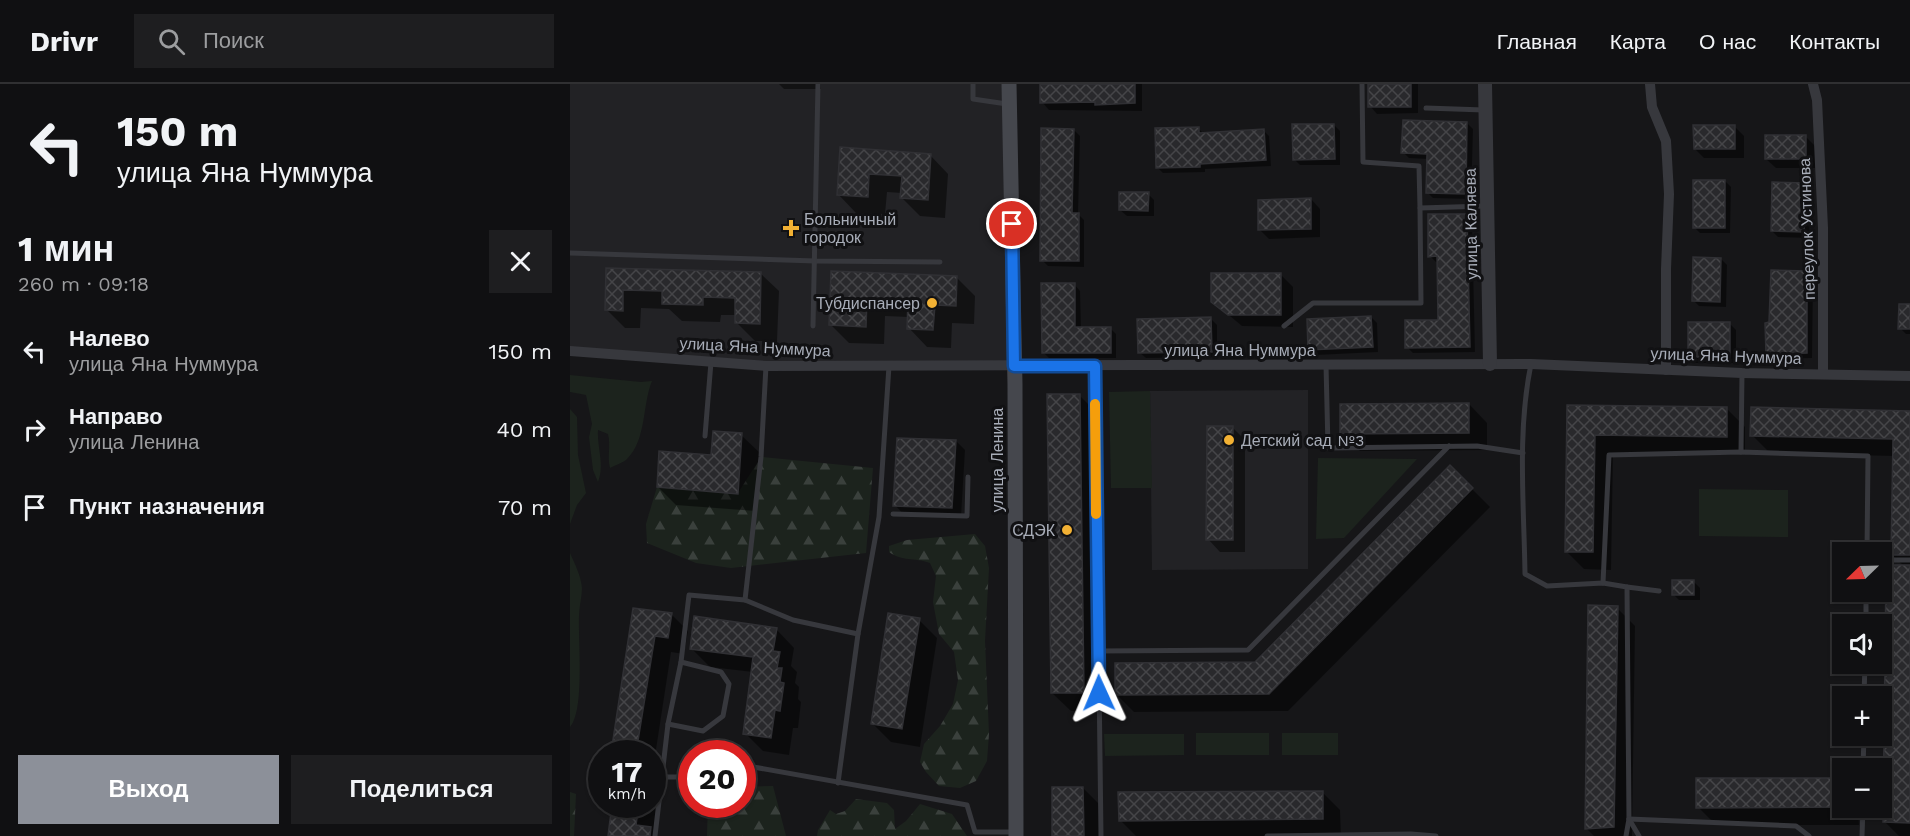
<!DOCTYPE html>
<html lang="ru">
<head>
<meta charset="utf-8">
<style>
	:root { --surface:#101012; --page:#1e1e20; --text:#f1f3f6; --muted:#9c9d9f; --line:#303032; --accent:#8c9099 }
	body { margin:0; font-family:"Work Sans",sans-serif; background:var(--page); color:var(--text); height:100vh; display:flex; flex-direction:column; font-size:22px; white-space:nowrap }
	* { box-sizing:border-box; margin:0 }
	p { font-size:20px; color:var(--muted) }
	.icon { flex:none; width:33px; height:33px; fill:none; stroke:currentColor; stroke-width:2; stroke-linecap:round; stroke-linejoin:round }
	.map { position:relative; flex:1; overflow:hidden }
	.panel { display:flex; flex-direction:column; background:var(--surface); width:570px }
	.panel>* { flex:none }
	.top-card { background:#101012; color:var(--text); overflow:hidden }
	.needle { width:39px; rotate:247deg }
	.fabs { position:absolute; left:1262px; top:458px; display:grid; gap:12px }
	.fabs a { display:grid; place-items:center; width:60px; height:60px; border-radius:0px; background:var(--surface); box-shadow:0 2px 4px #0004,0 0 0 2px var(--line); font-size:30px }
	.speed { position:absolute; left:18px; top:656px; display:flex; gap:12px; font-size:30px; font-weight:700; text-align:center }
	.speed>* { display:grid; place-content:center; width:78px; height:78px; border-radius:50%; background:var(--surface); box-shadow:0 2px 4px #0004,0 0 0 2px var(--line); line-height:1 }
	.speed small { font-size:15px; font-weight:400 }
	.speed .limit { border:9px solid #d22; background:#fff; color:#111 }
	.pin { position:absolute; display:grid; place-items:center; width:51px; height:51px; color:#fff; margin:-26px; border:3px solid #fff; border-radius:50%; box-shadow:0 2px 6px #0007 }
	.me { position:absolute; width:66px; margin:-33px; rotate:359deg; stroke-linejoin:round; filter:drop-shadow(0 0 4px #0008) }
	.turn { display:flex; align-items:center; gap:21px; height:126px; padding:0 18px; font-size:27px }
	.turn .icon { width:78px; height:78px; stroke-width:2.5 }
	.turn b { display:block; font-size:42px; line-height:51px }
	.round { display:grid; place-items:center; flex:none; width:63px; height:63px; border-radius:0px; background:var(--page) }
	.headline { display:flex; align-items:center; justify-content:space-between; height:102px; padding:0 18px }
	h1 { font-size:36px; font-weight:700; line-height:45px }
	.cta { display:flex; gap:12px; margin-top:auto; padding:12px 18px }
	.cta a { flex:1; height:69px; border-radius:0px; background:var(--accent); color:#fff; font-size:24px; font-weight:700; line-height:69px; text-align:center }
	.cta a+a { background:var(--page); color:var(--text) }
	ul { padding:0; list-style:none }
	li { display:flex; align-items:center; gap:18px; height:78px; padding:0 18px }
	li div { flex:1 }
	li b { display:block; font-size:22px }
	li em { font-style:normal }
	header { display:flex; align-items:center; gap:36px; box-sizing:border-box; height:84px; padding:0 30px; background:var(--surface); border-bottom:2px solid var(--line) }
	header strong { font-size:28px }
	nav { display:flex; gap:33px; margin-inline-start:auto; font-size:21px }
	.search { width:420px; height:54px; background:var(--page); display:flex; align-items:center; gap:15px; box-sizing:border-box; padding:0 21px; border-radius:0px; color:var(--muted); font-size:22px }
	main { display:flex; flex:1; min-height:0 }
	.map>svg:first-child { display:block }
</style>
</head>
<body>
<header>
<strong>Drivr</strong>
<div class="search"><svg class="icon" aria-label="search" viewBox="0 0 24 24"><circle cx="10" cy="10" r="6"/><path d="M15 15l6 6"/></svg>Поиск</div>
<nav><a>Главная</a><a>Карта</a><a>О нас</a><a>Контакты</a></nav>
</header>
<main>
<section class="panel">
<div class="top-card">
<div class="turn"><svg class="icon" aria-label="left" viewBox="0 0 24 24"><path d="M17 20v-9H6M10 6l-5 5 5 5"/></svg><div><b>150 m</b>улица Яна Нуммура</div></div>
</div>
<div class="headline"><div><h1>1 мин</h1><p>260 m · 09:18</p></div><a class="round"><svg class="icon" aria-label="close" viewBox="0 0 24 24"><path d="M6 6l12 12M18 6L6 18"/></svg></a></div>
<ul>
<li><svg class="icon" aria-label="left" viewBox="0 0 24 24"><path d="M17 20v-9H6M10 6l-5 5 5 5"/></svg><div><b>Налево</b><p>улица Яна Нуммура</p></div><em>150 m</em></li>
<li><svg class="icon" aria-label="right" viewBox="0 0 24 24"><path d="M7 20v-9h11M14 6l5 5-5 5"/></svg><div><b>Направо</b><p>улица Ленина</p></div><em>40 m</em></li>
<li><svg class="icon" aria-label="arrive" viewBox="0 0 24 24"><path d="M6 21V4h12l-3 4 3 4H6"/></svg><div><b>Пункт назначения</b></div><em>70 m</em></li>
</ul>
<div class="cta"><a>Выход</a><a>Поделиться</a></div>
</section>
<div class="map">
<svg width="1340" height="752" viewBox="0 0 1340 752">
	<defs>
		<pattern id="forest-firs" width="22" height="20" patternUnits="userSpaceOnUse" patternTransform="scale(1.5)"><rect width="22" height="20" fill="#1c231d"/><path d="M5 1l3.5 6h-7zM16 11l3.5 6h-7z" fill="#3a403c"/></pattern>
		<pattern id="building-cross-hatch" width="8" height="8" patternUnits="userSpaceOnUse" patternTransform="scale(1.5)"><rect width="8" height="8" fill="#29292c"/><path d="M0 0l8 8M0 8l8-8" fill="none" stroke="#454548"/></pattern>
	</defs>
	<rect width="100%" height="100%" fill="#161618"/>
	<g fill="#222225">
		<path d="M0,0H439L444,282H196L0,267Z"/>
		<path d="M738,306V485L582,486L580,307Z"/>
	</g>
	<g fill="#1c231d">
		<path d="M0,291L71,298L82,297C72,321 77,355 57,375C53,379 45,381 40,384C37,372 41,362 38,350L28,346C27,364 35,381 28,398L23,386L19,353L22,340L16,311L0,308Z"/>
		<path d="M580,307L582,404H541L539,308Z"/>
		<path d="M0,325L7,333L8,371L16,409L7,421L0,440Z"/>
		<path d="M748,374L847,375L774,454L746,455Z"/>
		<path d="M1129,405L1218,406V453L1129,452Z"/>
		<path d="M0,469C5,480 11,492 12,504C12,513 9,523 9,532C8,556 15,627 0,643Z"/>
		<rect x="626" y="649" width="73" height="22"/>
		<rect x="712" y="649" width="56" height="22"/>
		<path d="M534,650H614V671L535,672Z"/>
	</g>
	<g fill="url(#forest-firs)">
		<path d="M191,373L303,384L296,469L161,484L126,479L77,459L76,440L87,403L168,409Z"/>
		<path d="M405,450L415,462L419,484L415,557L419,650L417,677L406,697L390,704L369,702L356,688L350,678L354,660L370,642L383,620L388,596L384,568L369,550L363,518L366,492L360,479C344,473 333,478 319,468V462L337,456Z"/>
		<path d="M203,702L216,752H137L138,720H172L173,703Z"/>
		<path d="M0,708L6,710L4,752H0Z"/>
		<path d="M286,715L317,719L324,726L325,745L336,737L350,720L382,730L397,752H247L248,746L260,726L266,730L275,727Z"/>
	</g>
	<g fill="#0007">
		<path d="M209,0H251V5H214Z"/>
		<path d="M471,0H572V27L479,26L472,18Z"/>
		<path d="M800,0H848V29L807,30L800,22Z"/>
		<path d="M897,39L903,45L901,115L863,114L857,108L858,75L839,74L833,68Z"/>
		<path d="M764,41L770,47V81H730L724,75Z"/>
		<path d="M1164,42L1174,52V74H1134L1125,65Z"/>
		<path d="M628,44L634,50L693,46L699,52L701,82L635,85V88L593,89L587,83Z"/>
		<path d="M504,46L510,52L508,130L514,136V183L478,182L472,176Z"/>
		<path d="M1236,53L1245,62V84H1206L1196,75Z"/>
		<path d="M271,65L360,71L378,90L375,134L350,132L332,114V109L317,108L315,130L286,129L268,110Z"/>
		<path d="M1155,97L1161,103L1160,149H1130L1124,143Z"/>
		<path d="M1235,101L1241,107L1239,154L1208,153L1202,147Z"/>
		<path d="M578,110L584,116V132H557L550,126Z"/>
		<path d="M741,115L750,125V153L699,155L689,145Z"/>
		<path d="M896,131L902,137L905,268L843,269L837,263L869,237L868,178H866L860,172Z"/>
		<path d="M1151,175L1157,181L1156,223L1129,222L1123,216Z"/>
		<path d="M38,186L190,189L209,207L207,257H185L166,238V231H151L150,238L112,237L99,225L71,224L70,244H55L37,226Z"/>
		<path d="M263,188L387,194L405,212L404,240L382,239L381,264L357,263L339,244V233L315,232L314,260L279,259L261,241Z"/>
		<path d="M1237,189L1243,195L1242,274L1203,275L1197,269Z"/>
		<path d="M711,191L723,203V243L672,242L642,217Z"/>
		<path d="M504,200L510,207L511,244H540L546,250V274H479L473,268Z"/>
		<path d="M1340,222V250H1336L1330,244Z"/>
		<path d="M801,233L807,239L808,268L746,271L740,265Z"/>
		<path d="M641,235L647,241V273L576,274L569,268Z"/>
		<path d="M1160,240L1166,246V279H1125L1119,273Z"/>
		<path d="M510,312L528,330L532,627H501L482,609Z"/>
		<path d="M899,320L917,339V366L790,367L772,349Z"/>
		<path d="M998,323L1157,325L1175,343V371L1043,369L1041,486L1014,485L996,467Z"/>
		<path d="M1340,328V752H1329L1315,738L1333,481L1322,471L1324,372L1200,369L1182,351Z"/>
		<path d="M663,344L675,356V468H650L638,455Z"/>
		<path d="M171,351L190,369L186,427L106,421L88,403L143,373Z"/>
		<path d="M386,357L395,366L391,433L334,431L325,421Z"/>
		<path d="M880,383L920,423L718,627L564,628L546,610L686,579Z"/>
		<path d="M1124,498L1130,504V516H1109L1103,510Z"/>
		<path d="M1047,524L1065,542L1062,752H1024L1016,744Z"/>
		<path d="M64,526L101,530L118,547L114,570L101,568L83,685L90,693L87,752H39L44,720H82V669H43Z"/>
		<path d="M349,536L367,554L350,663L321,658L303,640Z"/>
		<path d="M206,545L224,564L221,582L227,588L225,599L229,603L228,615L231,618L228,644H223L219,671L193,667L175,649L183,588L140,583L121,564Z"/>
		<path d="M1270,695L1272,697V723H1288L1289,741H1146L1128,723Z"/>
		<path d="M513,704L531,722V752H484L483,705Z"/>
		<path d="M752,708L770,726L771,752H566L550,736Z"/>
	</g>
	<g fill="url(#building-cross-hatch)" stroke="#303034" stroke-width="1.5">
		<path d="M470,0H565V19L525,21V18L470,19Z"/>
		<rect x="798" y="0" width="43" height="23"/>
		<path d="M833,36L897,38L896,110L856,109L857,70L831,69Z"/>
		<path d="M722,40H764L765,75L723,76Z"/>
		<path d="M1123,41H1165V65H1124Z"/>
		<path d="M629,43V49L694,45L696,76L630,80V83L586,84L585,44Z"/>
		<path d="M471,44L504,45L502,129H509V177H470Z"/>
		<rect x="1195" y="51" width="41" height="24"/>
		<path d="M270,63L361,70L358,116L330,114L332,92L299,90L298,113L267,111Z"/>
		<rect x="1123" y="96" width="32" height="48"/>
		<path d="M1202,98L1236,99L1234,148L1201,147Z"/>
		<path d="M549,108H579L578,127L549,126Z"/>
		<path d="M741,114V145L688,146V116Z"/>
		<path d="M858,130H897L900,263L835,264V236H868L867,172L858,173Z"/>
		<path d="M1123,173L1151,174L1150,218L1122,217Z"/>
		<path d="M36,184L191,188L190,240L165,239V214L133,213V221L92,220V207L53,206V227L35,226Z"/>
		<path d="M1201,186L1237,187V269L1196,270L1195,239L1199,238Z"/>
		<path d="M261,187L387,192L386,222L365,221L363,246L337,245L338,216L297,214L296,243L259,241Z"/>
		<path d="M641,189H711V231H658L641,218Z"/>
		<path d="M471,199H505V243H541V269H472Z"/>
		<path d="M1329,220H1340V245H1328Z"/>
		<path d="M801,232L803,263L738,266L737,235Z"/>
		<path d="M641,233L642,268L568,269L567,235Z"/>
		<rect x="1118" y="238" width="42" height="35"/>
		<path d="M477,310H510L514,609H481Z"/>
		<path d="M899,319V349L770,350V320Z"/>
		<path d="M997,321L1157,323V353L1025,351L1023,468H995Z"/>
		<path d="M1181,323L1340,327V471H1321L1323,355L1180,352Z"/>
		<path d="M637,342H663V456H636Z"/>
		<path d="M143,347L172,349L168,410L87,403L89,367L141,371Z"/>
		<path d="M327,354L386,356L382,424L323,422Z"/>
		<path d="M880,381L903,404L699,610L545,611V579L685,578Z"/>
		<path d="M1320,481H1340V739L1313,738L1316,488H1320Z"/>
		<rect x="1102" y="496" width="22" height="15"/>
		<path d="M1018,521L1048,522L1044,743L1015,745Z"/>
		<path d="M63,524L102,529L98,554L85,552L66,669H41Z"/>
		<path d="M318,529L350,534L332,645L301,640Z"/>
		<path d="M124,532L207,544L203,567L210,568L207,584H212L210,598L214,599L210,627L205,626L201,654L173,650L183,573L120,565Z"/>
		<path d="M1126,694H1271V723L1126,724Z"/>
		<path d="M482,703H513L514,752H482Z"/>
		<path d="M753,707V735L549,737L548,708Z"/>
		<path d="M42,720H69L66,741L81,743L80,752H38Z"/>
	</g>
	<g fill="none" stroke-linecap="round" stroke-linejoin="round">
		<g stroke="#37383d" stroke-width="5">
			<path d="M403,0V15L437,20"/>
			<path d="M792,0L793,78L849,82L850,124L916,122"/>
			<path d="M856,24L914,26"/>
			<path d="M0,169L245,177L370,178"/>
			<path d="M243,242L248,0"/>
			<path d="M714,242L743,219H851L850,124"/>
			<path d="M961,280C947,348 954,420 955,490L977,502L1033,499L1057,503L1059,735L1056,752"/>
			<path d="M756,281L758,364L907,362L953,369"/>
			<path d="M196,282L191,373L175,516L223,536L288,550"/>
			<path d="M525,282L531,752"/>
			<path d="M135,352L141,278"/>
			<path d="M1171,368L1172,289"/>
			<path d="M323,430L397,432L398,393"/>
			<path d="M1311,476H1340"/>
			<path d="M1033,499L1039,371L1171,368L1298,372L1297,468"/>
			<path d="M1057,503L1089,507"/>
			<path d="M1296,540V507"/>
			<path d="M528,567L678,566L879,362"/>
			<path d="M1294,612L1295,579"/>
			<path d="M98,640L133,647L153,632L159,600L151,588L111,578"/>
			<path d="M172,681L397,721L405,748H444"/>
			<path d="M1293,684L1294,651"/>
			<path d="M92,693H110L122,690"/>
			<path d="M268,699L288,550L309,433L319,282"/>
			<path d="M1059,735L1226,742L1239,752"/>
			<path d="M1059,735L1069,752"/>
			<path d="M85,752L98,640L111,578L119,511L175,516"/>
			<path d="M697,752L841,750L866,752"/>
			<path d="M1292,752L1293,723"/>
		</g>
		<g stroke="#37383d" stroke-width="10">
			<path d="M1080,0L1082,23L1096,57L1099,110L1096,185V286"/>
			<path d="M1243,0L1247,16L1253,144V290"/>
			<path d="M0,267L196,282L961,280L1172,289L1340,292"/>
		</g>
		<path stroke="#37383d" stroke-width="14" d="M915,0L920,280"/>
		<path stroke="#45474d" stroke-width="15" d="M439,0L445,300L446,752"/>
	</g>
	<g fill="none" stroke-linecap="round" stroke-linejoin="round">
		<g stroke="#114b97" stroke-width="15">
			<path id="route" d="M442,140L444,282H525L529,609"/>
		</g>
		<use href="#route" stroke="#1a73e8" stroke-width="10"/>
		<path stroke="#f59e0b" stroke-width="10" d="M525,320L526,430"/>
	</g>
	<g fill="#f2b134" stroke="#111113" stroke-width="2">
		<path d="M218 135h6v6h6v6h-6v6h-6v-6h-6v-6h6z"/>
		<circle cx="362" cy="219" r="6"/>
		<circle cx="659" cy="356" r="6"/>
		<circle cx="497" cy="446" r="6"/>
	</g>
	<g text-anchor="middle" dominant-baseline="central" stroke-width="6" stroke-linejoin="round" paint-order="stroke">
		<g font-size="16" fill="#a8adb8" stroke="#111113" text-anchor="start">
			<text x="234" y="135">Больничный<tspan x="234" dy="18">городок</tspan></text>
			<text x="350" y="219" text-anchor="end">Тубдиспансер</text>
			<text x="671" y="356">Детский сад №3</text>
			<text x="485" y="446" text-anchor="end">СДЭК</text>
		</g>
		<g font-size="16" fill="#a8adb8" stroke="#111113">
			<text transform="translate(901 140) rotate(-91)">улица Каляева</text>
			<text transform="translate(1237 145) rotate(-92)">переулок Устинова</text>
			<text transform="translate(185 263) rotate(3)">улица Яна Нуммура</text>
			<text x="670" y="266">улица Яна Нуммура</text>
			<text transform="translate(1156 272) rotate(2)">улица Яна Нуммура</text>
			<text transform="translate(427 376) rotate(-90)">улица Ленина</text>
		</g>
	</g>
</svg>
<div class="fabs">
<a><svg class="needle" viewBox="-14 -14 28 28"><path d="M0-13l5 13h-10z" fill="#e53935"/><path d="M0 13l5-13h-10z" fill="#9c9d9f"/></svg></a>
<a><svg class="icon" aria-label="sound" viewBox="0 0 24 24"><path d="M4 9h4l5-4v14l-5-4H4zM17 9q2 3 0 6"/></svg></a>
<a>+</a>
<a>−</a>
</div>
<div class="speed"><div>17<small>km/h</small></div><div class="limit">20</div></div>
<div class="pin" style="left:442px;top:140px;background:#d93025"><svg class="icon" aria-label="arrive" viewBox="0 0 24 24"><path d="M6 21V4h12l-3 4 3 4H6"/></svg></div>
<svg class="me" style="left:529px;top:609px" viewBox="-20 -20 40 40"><path d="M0-17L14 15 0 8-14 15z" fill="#1a73e8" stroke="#fff" stroke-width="4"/></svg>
</div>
</main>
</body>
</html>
